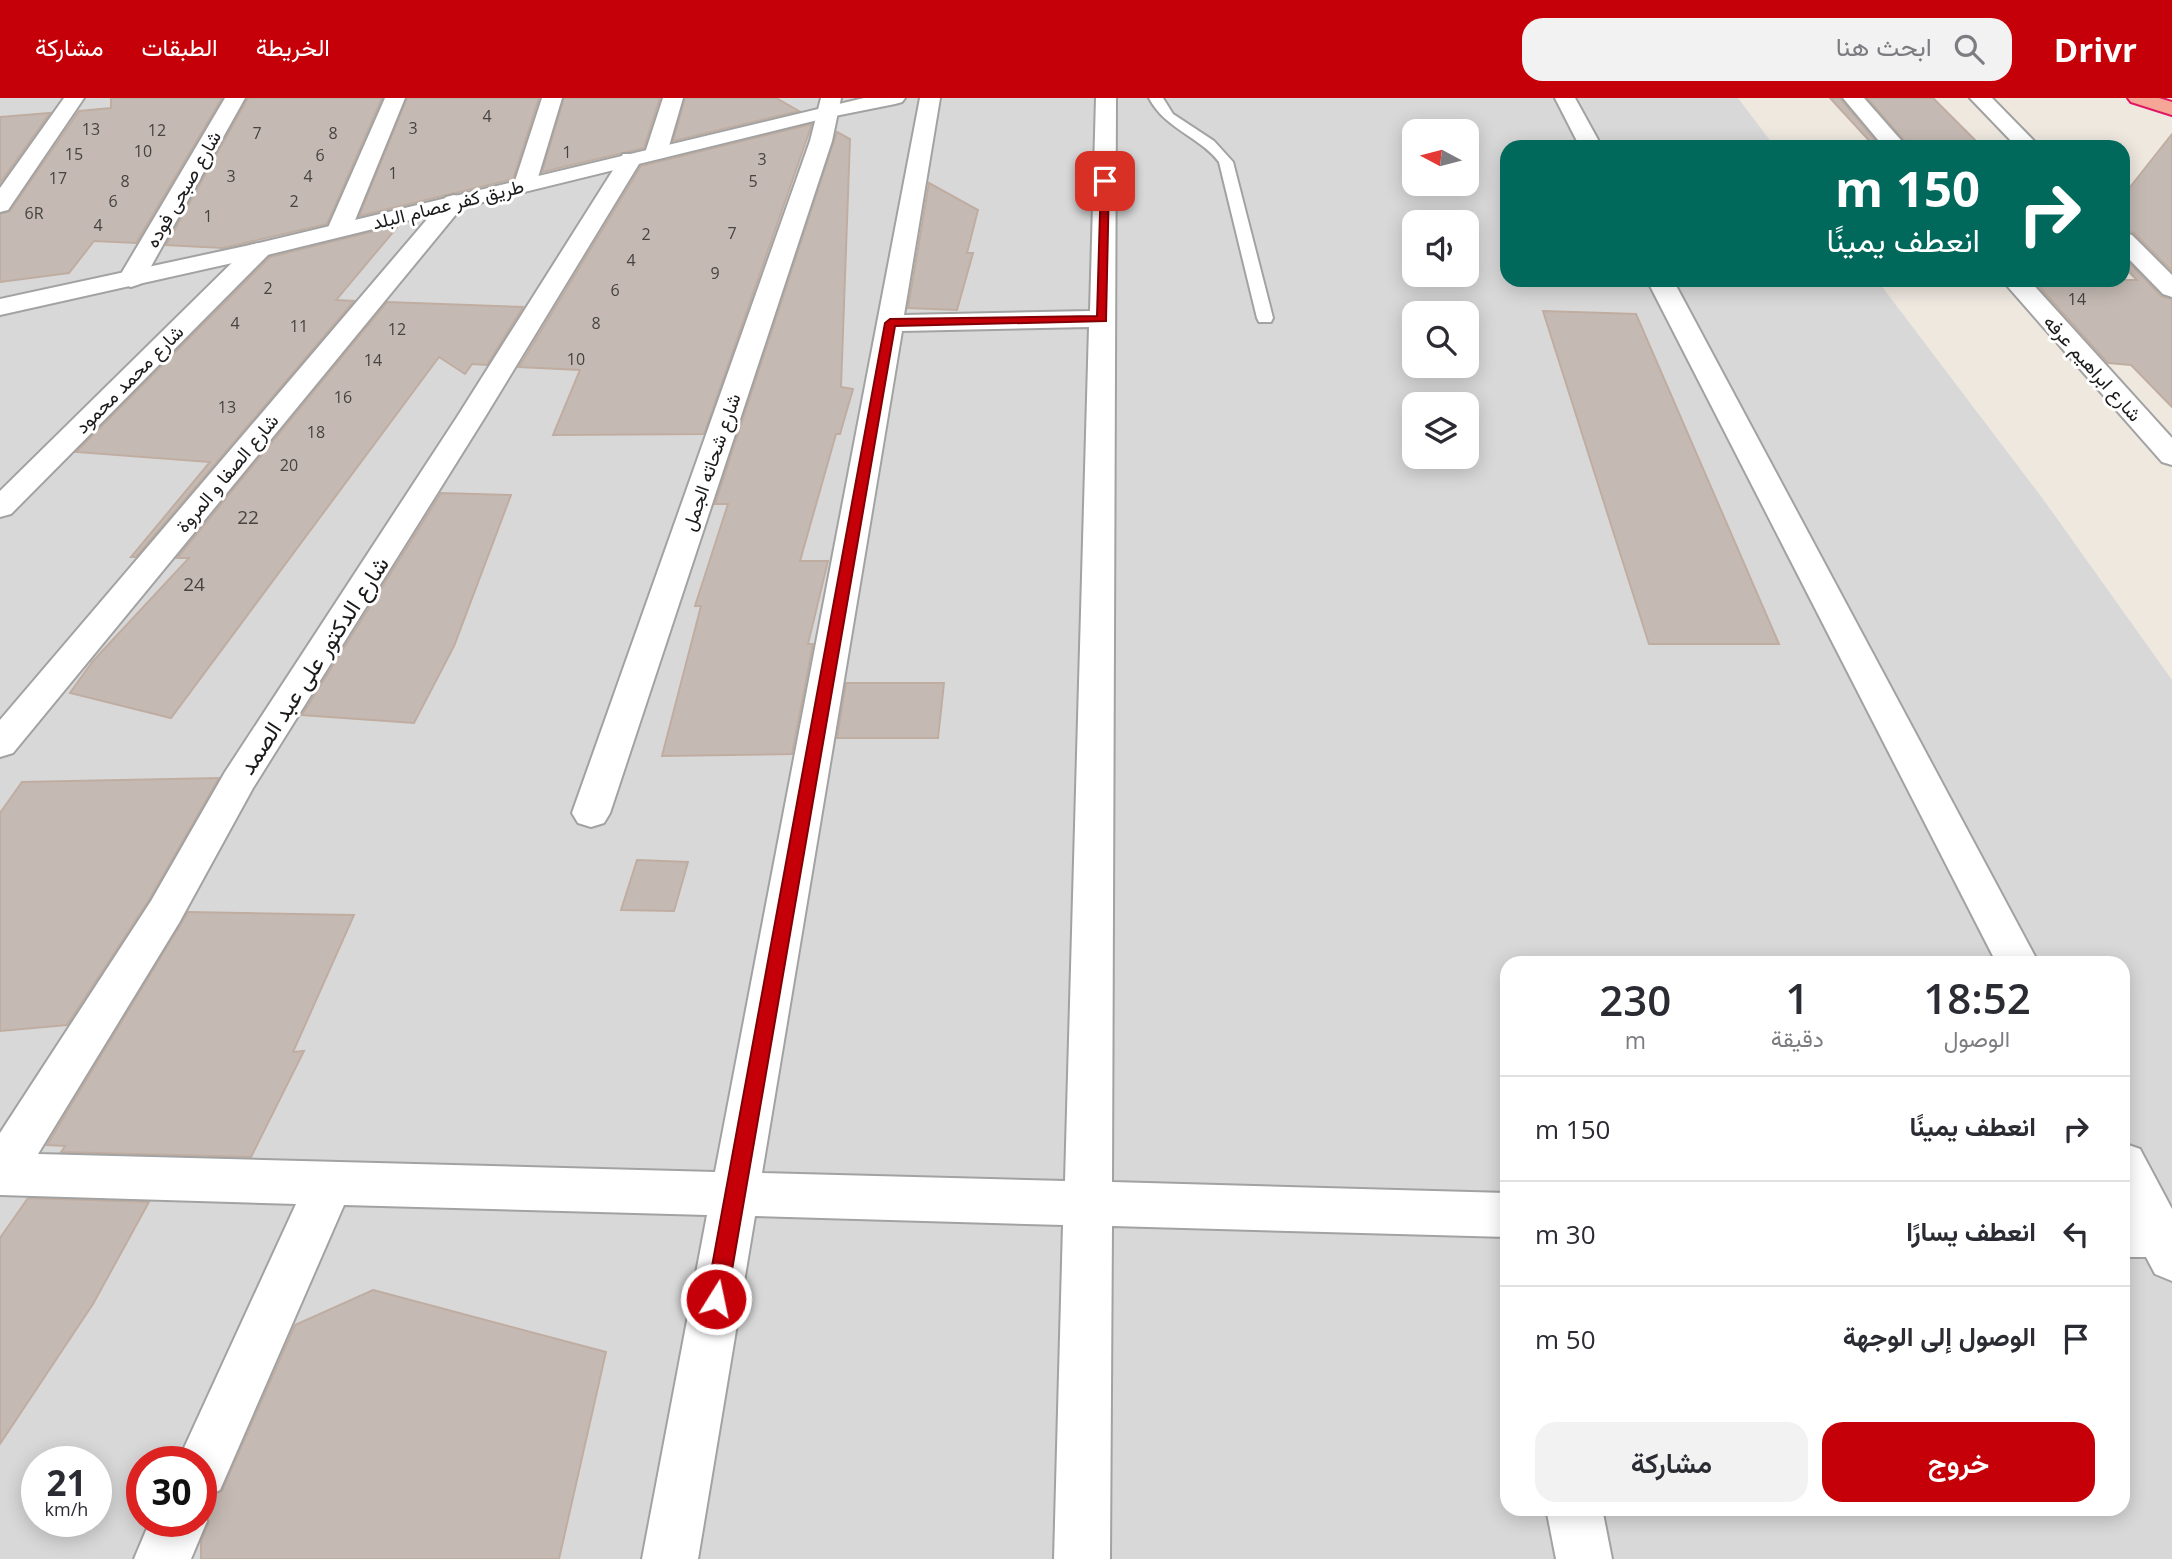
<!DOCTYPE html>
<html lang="ar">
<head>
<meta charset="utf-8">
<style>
	:root { --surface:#fff; --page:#f2f2f3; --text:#2b2b33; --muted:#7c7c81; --line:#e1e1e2; --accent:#c60008 }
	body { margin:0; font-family:"Open Sans",Vazirmatn,sans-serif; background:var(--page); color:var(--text); direction:rtl; height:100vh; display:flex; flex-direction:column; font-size:26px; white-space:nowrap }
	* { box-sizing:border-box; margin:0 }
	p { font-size:23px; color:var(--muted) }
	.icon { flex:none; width:38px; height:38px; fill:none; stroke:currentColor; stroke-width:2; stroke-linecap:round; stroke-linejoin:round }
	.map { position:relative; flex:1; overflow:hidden; direction:ltr }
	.details { position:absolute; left:1500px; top:858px; width:630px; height:560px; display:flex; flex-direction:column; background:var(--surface); border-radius:21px; box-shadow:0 4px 18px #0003; direction:rtl }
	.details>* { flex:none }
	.guide { position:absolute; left:1500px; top:42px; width:630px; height:147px; border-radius:21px; box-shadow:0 4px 18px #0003; direction:rtl; background:#00695c; color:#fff; overflow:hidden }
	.needle { width:46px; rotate:277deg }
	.buttons { position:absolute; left:1402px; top:21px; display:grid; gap:14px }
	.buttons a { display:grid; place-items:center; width:77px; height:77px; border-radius:14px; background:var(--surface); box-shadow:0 4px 18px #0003; font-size:35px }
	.speed { position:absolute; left:21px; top:1348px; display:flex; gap:14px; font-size:35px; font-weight:700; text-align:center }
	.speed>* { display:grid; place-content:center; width:91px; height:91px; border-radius:50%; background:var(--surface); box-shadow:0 4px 18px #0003; line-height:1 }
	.speed small { font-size:18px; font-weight:400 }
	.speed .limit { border:10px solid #d22; background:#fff; color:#111 }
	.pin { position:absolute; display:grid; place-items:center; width:60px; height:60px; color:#fff; margin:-30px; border-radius:14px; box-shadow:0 4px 10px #0006 }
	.me { position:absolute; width:77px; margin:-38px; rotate:10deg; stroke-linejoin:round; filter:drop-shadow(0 0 5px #0008) }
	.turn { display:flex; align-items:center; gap:24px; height:147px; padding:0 35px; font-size:32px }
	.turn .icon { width:91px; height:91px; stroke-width:2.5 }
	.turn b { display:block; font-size:49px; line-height:60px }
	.eta { display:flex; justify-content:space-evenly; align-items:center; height:119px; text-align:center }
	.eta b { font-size:42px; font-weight:600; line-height:49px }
	.action { display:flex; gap:14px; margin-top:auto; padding:14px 35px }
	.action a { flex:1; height:80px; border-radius:21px; background:var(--accent); color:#fff; font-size:28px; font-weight:600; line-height:80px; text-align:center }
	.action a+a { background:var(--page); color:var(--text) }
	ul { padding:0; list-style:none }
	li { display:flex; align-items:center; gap:21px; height:105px; padding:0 35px; border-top:2px solid var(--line) }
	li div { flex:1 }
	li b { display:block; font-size:26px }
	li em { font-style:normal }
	header { display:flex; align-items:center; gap:42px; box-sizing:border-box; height:98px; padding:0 35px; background:var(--accent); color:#fff }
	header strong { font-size:33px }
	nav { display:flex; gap:38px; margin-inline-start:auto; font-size:24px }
	.search { width:490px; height:63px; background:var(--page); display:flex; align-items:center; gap:18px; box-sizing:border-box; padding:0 24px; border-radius:21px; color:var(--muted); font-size:26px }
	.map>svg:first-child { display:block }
</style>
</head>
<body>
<header>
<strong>Drivr</strong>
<div class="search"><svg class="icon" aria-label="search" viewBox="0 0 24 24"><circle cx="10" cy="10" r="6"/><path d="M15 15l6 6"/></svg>ابحث هنا</div>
<nav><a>الخريطة</a><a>الطبقات</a><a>مشاركة</a></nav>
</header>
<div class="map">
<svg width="2172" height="1461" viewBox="0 0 2172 1461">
	<rect width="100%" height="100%" fill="#eee8df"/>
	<path fill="#d9d8d8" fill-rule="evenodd" d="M0,0H1738L1775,49H1507V182H1877L2043,401L2172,582V1461H0ZM1414,33H1466V86H1414ZM1414,124H1466V177H1414ZM1414,215H1466V268H1414ZM1414,306H1466V359H1414ZM1507,864H2123V1410H1507ZM37,1363H96V1423H37ZM142,1363H201V1423H142Z"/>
	<g fill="#c5bab3" stroke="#c0ada1" stroke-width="2">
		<path d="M111,0H222L136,145L94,143L69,175L0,184V116L10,113L79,13L111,10Z"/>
		<path d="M248,0H382L327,126L223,150L166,147Z"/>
		<path d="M407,0H539L513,81L359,118Z"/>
		<path d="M564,0H660L644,50L542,74Z"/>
		<path d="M685,0H776L799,13L673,43Z"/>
		<path d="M1830,0H1840L1881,49H1875Z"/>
		<path d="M1867,0H1933L1982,49H1910Z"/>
		<path d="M50,15L0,85V19Z"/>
		<path d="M812,26L704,336L553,337L580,272L519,269L641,68Z"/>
		<path d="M837,34L850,41L841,289L853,291L840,336H836L800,463H828L808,546H813L792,656L662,658L701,508H695L728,406H715Z"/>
		<path d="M2172,36V173L2134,135L2123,133V98Z"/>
		<path d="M929,85L978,112L967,155H973L957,212L908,210Z"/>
		<path d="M399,127L336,202L354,203L136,459H131L210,364L76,354L270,159Z"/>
		<path d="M2123,158L2161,198L2172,201V309L2131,267L2108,265L2033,182H2137L2123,168Z"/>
		<path d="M387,204L523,209L487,267L472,266L465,276L439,259L171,620L70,595L93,563L189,460H177Z"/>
		<path d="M1543,213L1636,216L1779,546H1649Z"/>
		<path d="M441,395L511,397L454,548L414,625L302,617Z"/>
		<path d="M846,585H944L938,640H837Z"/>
		<path d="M219,680L149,802L67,927L0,933V715L22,684Z"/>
		<path d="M637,762L688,764L674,813L621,812Z"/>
		<path d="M188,814L354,817L293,954L304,953L251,1059L61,1054L65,1048L47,1047Z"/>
		<path d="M28,1100L149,1104L93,1206L0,1346V1140Z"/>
		<path d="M373,1192L606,1254L559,1461H201V1443L209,1424L201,1402L222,1393L295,1227Z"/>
	</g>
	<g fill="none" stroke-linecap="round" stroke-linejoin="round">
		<g stroke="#a2a2a2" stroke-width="4">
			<path id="service" d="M1149,0H1163L1173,16L1214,43L1233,64L1273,220L1271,224H1259L1257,220L1219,64C1199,38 1165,31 1149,0Z"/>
		</g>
		<g stroke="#a2a2a2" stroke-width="4">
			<g id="minor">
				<path d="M64,0H84L8,112L0,114V90Z"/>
				<path d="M225,0H245L144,181L140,186L131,189L122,186L118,181Z"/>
				<path d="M385,0H405L351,132L347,137H331L327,132Z"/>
				<path d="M542,0H562L536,86L533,91H517L514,86Z"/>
				<path d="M663,0H683L667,55L664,60H648L645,55Z"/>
				<path d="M821,0H841L832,43L610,715L604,725L591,729L578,725L572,715L810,43Z"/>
				<path d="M920,0H940L904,217L1090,213L1096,0H1116L1112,1084L1507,1095V1139L1112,1128L1110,1461H1054L1063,1127L755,1118L698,1461H642L707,1117L344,1107L220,1392L201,1400V1363H178L296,1106L0,1097V1035L151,803L225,674L457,319L620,61L623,56H639L642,61L485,319L253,690L179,825L38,1056L715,1074ZM1089,229L1065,1083L762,1075L902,233Z"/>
				<path d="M1555,0H1575L1602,49H1580Z"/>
				<path d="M1843,0H1864L1907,49H1884Z"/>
				<path d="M1970,0H1992L2040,49H2017Z"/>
				<path d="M454,97L462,99L466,104L462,109L13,655L0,659V622L446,99Z"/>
				<path d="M2123,135L2132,137L2172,177V199L2163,196L2123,155Z"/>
				<path d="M259,145L268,147L271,152L268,157L11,416L0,419V393L250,147Z"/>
				<path d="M1647,182H1673L2038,864H1996Z"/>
				<path d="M2002,182H2029L2172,340V367L2162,364Z"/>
				<path d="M2123,1045L2140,1051L2172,1111V1183L2155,1176L2146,1159H2123Z"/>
				<path d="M201,1410L207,1423L191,1461H134L150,1423H201Z"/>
				<path d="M1546,1410H1602L1612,1461H1556Z"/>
			</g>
		</g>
		<g stroke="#a2a2a2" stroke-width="4">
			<path id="tertiary" d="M864,0H905L902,4L895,6L830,19L259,159L0,217V201L259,145Z"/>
		</g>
		<g stroke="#e11765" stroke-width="4">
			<path id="trunk" d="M2128,0H2159L2172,4V17L2131,4Z"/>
		</g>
		<use href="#service" fill="#fff" fill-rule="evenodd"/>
		<use href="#minor" fill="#fff" fill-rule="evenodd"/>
		<use href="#tertiary" fill="#fff" fill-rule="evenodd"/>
		<use href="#trunk" fill="#f6a696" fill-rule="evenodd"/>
	</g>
	<path fill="#c60008" stroke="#810005" stroke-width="2" d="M1101,81L1109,83L1106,223L895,228L727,1201L724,1208L716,1211L709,1208L706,1201L885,225L890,221L1097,218Z"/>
	<g text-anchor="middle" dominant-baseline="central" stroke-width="6" stroke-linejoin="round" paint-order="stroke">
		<g font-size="16" fill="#464341">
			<text x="487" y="18">4</text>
			<text x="413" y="30">3</text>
			<text x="91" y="31">13</text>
			<text x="157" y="32">12</text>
			<text x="257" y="35">7</text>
			<text x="333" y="35">8</text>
			<text x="143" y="53">10</text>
			<text x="567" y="54">1</text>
			<text x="74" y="56">15</text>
			<text x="320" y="57">6</text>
			<text x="762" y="61">3</text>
			<text x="393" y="75">1</text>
			<text x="231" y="78">3</text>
			<text x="308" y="78">4</text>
			<text x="58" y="80">17</text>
			<text x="125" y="83">8</text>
			<text x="753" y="83">5</text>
			<text x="113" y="103">6</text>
			<text x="294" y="103">2</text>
			<text x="34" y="115">6R</text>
			<text x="208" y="118">1</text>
			<text x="98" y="127">4</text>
			<text x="732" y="135">7</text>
			<text x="646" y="136">2</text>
			<text x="631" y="162">4</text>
			<text x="715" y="175">9</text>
			<text x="268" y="190">2</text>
			<text x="615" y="192">6</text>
			<text x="2077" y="201">14</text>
			<text x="235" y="225">4</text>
			<text x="596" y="225">8</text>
			<text x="299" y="228">11</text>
			<text x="397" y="231">12</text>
			<text x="576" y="261">10</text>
			<text x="373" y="262">14</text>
			<text x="343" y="299">16</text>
			<text x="227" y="309">13</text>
			<text x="316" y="334">18</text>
			<text x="289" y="367">20</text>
		</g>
		<g font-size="19" fill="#1b1b1b" stroke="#fff">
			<text transform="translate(183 91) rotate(-60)">شارع صبحى فوده</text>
			<text transform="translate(448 106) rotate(-14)">طريق كفر عصام البلد</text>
			<text transform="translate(2093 270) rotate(48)">شارع ابراهيم عرفه</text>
			<text transform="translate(129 281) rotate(-45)">شارع محمد محمود</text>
			<text transform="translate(711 364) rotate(-71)">شارع شحاته الجمل</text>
			<text transform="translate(227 375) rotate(-50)">شارع الصفا و المروة</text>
		</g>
		<g font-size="19" fill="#464341">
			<text x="248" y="419">22</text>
			<text x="194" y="486">24</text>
		</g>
		<g font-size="23" fill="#1b1b1b" stroke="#fff">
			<text transform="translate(313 567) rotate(-57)">شارع الدكتور على عبد الصمد</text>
		</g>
	</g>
</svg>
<div class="buttons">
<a><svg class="needle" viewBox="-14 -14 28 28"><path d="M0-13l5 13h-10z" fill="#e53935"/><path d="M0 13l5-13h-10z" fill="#7c7c81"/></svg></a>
<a><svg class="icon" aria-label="sound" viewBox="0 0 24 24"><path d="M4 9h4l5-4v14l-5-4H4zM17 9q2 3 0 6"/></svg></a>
<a><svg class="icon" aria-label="search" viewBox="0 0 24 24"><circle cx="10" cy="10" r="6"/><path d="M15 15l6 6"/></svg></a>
<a><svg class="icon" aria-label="layers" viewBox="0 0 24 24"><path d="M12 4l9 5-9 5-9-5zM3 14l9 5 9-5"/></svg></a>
</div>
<div class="speed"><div>21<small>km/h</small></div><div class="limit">30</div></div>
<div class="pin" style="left:1105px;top:83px;background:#d93025"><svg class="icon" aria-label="arrive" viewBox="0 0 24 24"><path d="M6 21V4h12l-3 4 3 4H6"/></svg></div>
<svg class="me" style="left:716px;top:1201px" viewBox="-20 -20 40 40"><circle r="17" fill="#c60008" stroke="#fff" stroke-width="3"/><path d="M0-11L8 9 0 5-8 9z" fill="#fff"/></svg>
<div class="guide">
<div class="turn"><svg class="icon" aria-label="right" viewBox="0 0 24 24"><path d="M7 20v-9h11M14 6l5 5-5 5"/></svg><div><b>150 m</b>انعطف يمينًا</div></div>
</div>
<section class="details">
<div class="eta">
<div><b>18:52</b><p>الوصول</p></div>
<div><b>1</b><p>دقيقة</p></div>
<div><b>230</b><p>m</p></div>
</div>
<ul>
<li><svg class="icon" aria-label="right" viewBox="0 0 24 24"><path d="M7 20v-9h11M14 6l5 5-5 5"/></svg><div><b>انعطف يمينًا</b></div><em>150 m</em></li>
<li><svg class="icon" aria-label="left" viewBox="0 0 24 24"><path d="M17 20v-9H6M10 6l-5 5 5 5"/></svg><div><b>انعطف يسارًا</b></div><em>30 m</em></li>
<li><svg class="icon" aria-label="arrive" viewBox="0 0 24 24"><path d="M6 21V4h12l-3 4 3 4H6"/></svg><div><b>الوصول إلى الوجهة</b></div><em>50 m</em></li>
</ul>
<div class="action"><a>خروج</a><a>مشاركة</a></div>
</section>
</div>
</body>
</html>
